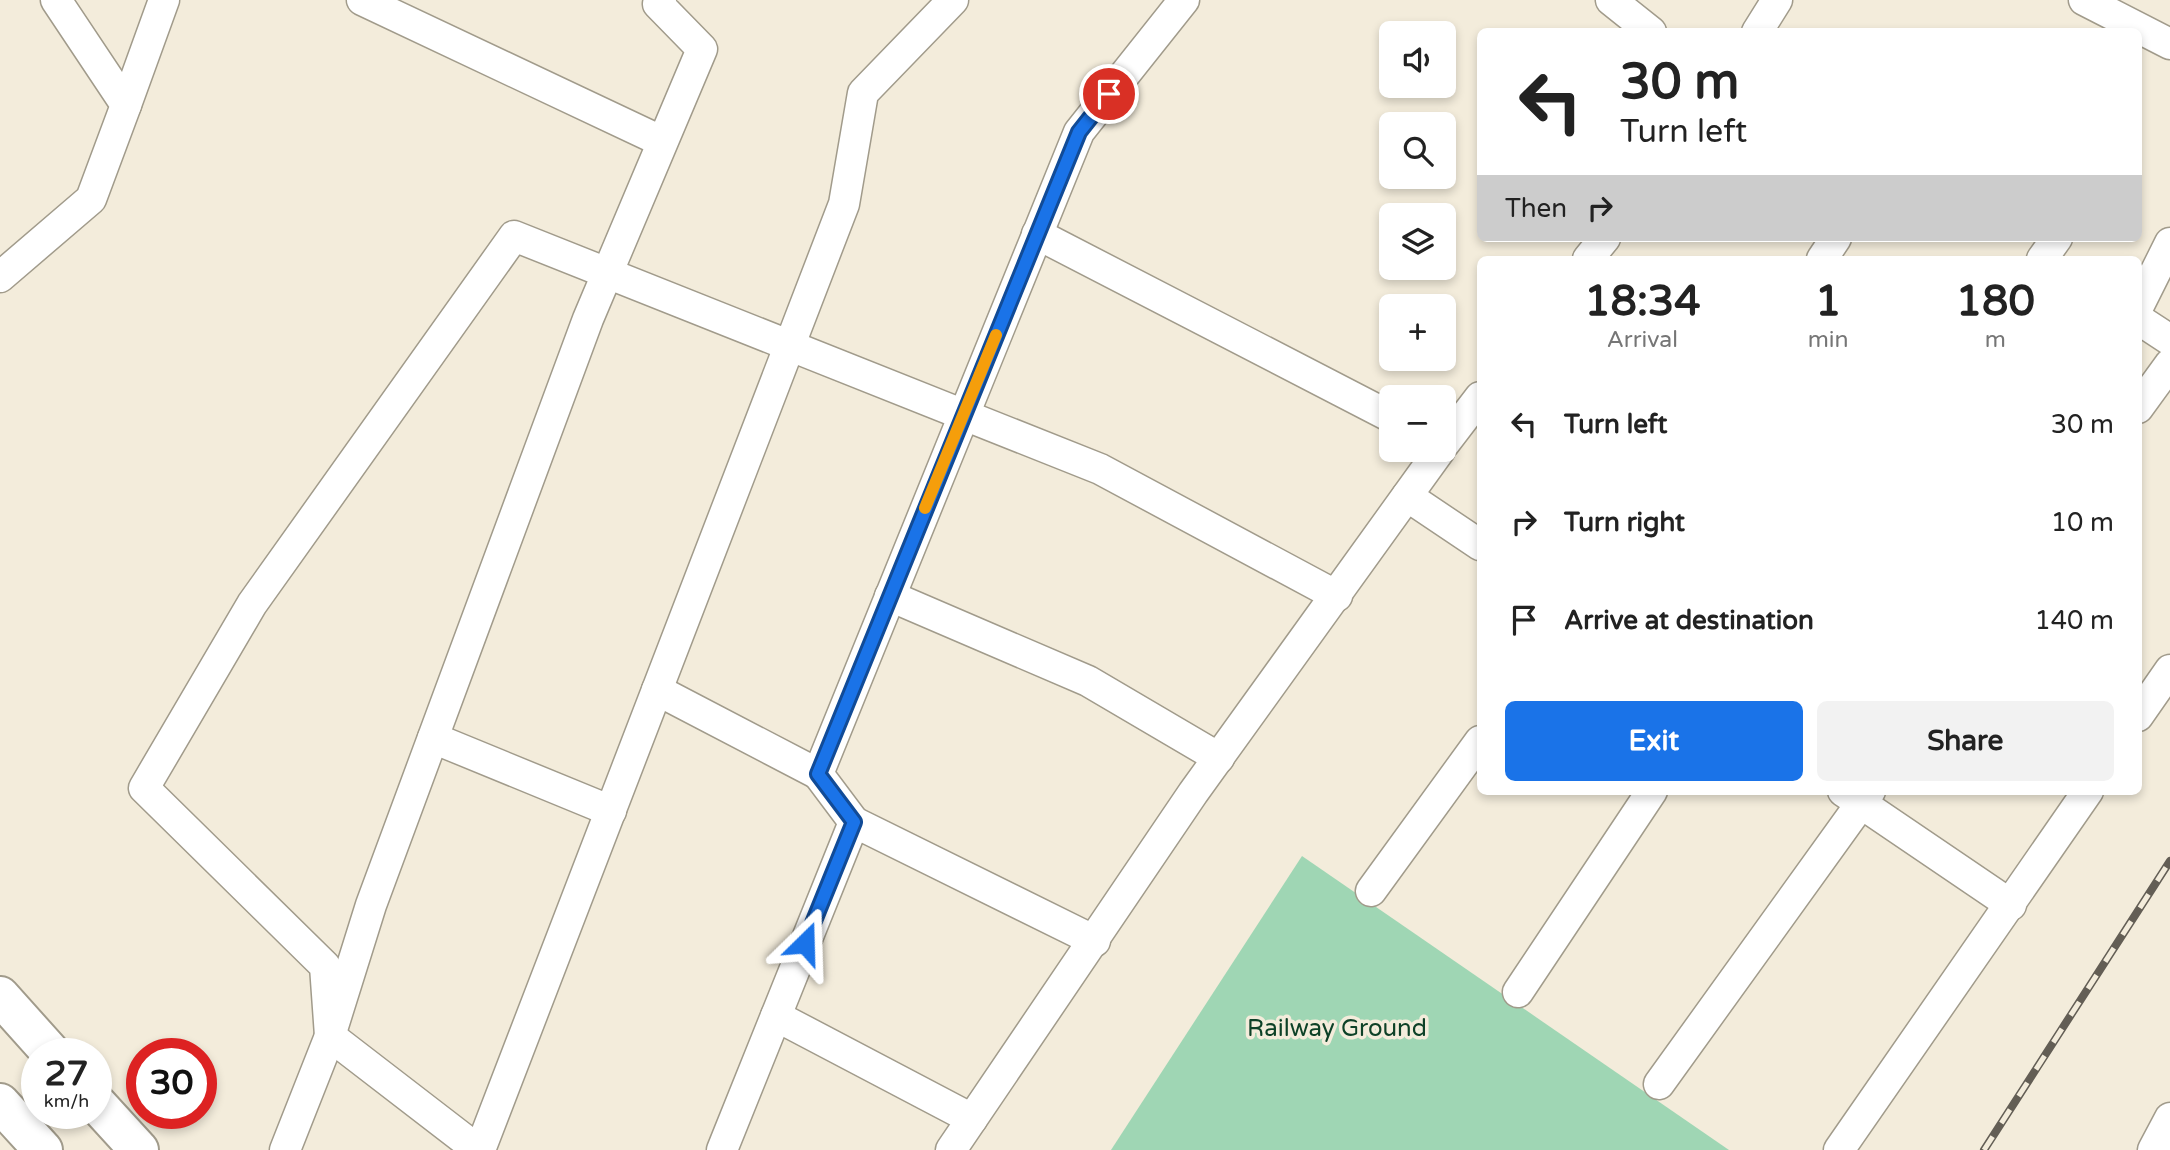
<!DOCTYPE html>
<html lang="en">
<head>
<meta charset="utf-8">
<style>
	:root { --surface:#fff; --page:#f2f2f2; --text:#222; --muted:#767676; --accent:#1a73e8 }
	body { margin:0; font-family:"Varela Round",sans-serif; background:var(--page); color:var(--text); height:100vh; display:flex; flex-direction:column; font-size:26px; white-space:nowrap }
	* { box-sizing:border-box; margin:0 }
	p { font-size:23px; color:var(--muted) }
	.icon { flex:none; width:38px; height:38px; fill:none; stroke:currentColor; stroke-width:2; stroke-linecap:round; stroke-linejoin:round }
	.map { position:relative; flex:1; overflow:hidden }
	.side { position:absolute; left:1477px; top:256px; width:665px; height:539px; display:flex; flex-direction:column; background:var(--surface); border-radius:10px; box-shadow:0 4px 10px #0003 }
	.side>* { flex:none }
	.top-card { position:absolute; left:1477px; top:28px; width:665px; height:214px; border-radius:10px; box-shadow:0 4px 10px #0003; background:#fff; color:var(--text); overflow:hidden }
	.fabs { position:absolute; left:1379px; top:21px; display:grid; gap:14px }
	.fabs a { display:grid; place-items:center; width:77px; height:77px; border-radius:10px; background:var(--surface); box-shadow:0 4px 10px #0003; font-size:35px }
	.speed { position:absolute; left:21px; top:1038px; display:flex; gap:14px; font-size:35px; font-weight:700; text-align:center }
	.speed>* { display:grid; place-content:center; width:91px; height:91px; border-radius:50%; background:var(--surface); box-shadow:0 4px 10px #0003; line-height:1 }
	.speed small { font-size:18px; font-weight:400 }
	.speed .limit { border:10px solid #d22; background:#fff; color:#111 }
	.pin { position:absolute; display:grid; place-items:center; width:60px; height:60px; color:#fff; margin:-30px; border:4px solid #fff; border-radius:50%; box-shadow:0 2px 7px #0007 }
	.me { position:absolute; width:77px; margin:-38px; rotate:22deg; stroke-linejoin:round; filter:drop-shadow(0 0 5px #0008) }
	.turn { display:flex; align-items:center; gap:24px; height:147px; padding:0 28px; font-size:32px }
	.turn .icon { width:91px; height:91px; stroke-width:2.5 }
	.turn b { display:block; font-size:49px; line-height:60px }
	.then { display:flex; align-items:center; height:66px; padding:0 28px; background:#0003; gap:14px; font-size:26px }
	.eta { display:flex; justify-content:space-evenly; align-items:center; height:119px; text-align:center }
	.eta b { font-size:42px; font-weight:700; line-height:49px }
	.primary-button { display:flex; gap:14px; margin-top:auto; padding:14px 28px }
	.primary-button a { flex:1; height:80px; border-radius:10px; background:var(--accent); color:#fff; font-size:28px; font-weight:700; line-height:80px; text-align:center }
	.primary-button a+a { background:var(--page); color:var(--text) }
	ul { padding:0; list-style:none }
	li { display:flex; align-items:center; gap:21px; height:98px; padding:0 28px }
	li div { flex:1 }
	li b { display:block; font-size:26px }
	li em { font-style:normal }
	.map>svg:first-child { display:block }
</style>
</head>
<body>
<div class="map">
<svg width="2170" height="1150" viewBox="0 0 2170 1150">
	<rect width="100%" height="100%" fill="#f3ecdb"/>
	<path fill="#9fd6b4" d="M1302,856L1729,1150H1111Z"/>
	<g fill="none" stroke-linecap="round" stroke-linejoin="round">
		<g stroke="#a19b8b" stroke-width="33">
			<g id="minor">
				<path d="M362,0L661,141"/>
				<path d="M1611,0L1651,32"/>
				<path d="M2084,0L2170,44"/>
				<path d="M1757,32L1777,0"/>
				<path d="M126,105L164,0"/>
				<path d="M1037,234L1391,417"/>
				<path d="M1588,259L1605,238"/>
				<path d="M1822,259L1836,238"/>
				<path d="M2042,259L2057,238"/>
				<path d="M0,277L91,199L126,105L56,0"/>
				<path d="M2138,307L2170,243"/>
				<path d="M2138,319L2170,340"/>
				<path d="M2138,408L2170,364"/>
				<path d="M1444,444L1480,397"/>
				<path d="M1407,496L1480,545"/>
				<path d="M890,596L1088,681L1219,758"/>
				<path d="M657,690L818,774"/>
				<path d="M2138,716L2170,670"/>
				<path d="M433,738L611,811"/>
				<path d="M1843,791L2011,905"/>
				<path d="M854,822L1095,941"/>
				<path d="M1371,891L1480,741"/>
				<path d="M1518,992L1652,791"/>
				<path d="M776,1016L972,1119"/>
				<path d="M1659,1084L1870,791"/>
				<path d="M285,1150L330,1036L371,905L588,319L702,49L658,4L661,0"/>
				<path d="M478,1150L330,1036L325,966L144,788L252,604L514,236L1100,469L1337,596"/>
				<path d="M480,1150L844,204L863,93L953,0"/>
				<path d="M722,1150L854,822L818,774L1079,132L1184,0"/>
				<path d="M951,1150L1193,793L1440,450"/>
				<path d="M1839,1150L2088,791"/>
				<path d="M2153,1150L2170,1118"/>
			</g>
		</g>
		<g stroke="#a19b8b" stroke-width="42">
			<g id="trunk">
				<path d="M0,996L52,1054"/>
				<path d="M0,1103L43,1150"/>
				<path d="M96,1103L139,1150"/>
			</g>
		</g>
		<use href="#minor" stroke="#fff" stroke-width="30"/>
		<use href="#trunk" stroke="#fff" stroke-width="38"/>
		<g stroke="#635e55" stroke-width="8">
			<path id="rail" d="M1984,1150L2170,861"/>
		</g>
		<use href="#rail" stroke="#f3ecdb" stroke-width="5" stroke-dasharray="16" stroke-linecap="butt"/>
	</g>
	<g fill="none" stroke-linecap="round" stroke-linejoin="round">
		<g stroke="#114b97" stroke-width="18">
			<path id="route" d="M805,943L854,822L818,774L1079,132L1109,94"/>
		</g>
		<use href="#route" stroke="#1a73e8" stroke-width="12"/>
		<path stroke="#f59e0b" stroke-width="12" d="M925,508L996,335"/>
	</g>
	<g text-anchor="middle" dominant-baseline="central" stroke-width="7" stroke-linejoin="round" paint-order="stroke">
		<g font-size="24" fill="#0d4127" stroke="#f3ecdb">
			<text x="1337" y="1028">Railway Ground</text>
		</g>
	</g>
</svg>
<div class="fabs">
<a><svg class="icon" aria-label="sound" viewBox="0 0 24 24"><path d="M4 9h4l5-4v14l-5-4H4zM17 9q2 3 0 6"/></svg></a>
<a><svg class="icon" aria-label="search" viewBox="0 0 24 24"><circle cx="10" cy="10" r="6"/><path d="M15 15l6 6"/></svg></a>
<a><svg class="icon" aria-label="layers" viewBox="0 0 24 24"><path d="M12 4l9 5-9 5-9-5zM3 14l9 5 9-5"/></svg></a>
<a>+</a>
<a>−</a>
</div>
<div class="speed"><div>27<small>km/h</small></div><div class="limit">30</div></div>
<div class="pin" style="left:1109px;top:94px;background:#d93025"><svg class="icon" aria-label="arrive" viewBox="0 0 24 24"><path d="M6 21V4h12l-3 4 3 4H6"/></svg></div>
<svg class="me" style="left:805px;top:943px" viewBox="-20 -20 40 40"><path d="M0-17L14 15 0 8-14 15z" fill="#1a73e8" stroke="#fff" stroke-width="4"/></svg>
<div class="top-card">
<div class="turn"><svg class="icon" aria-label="left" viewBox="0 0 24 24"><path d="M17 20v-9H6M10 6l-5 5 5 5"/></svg><div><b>30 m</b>Turn left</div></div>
<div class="then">Then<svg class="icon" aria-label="right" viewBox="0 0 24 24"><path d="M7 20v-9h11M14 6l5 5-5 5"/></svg></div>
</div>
<section class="side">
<div class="eta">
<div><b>18:34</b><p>Arrival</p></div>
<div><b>1</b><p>min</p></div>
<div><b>180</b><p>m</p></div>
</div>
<ul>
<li><svg class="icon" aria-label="left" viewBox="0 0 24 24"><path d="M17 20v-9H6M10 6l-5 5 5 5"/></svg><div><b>Turn left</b></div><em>30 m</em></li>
<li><svg class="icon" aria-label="right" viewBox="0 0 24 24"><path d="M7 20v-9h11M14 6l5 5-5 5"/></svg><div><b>Turn right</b></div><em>10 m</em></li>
<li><svg class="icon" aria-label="arrive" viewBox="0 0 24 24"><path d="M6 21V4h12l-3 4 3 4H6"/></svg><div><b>Arrive at destination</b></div><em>140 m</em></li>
</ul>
<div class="primary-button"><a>Exit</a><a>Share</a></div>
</section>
</div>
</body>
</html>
